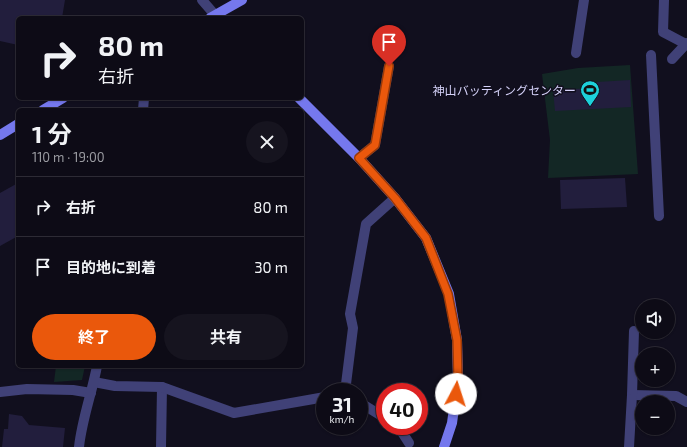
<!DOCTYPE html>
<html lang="ja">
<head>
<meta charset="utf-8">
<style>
	:root { --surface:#0d0b16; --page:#16141f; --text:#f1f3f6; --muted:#9a9ba1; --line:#2d2b35; --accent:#ea580c }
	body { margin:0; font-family:"Exo 2","Noto Sans JP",sans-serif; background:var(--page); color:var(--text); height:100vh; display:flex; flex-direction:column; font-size:15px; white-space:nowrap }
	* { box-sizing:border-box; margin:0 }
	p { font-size:13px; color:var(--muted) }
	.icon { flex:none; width:22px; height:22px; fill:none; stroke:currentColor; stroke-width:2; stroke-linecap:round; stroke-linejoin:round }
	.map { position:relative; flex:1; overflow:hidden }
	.details { position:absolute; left:16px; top:108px; width:288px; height:260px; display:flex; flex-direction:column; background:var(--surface); border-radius:6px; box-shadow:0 1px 3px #0004,0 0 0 1px var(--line) }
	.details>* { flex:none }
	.hud { position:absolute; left:16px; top:16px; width:288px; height:84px; border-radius:6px; box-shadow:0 1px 3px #0004,0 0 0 1px var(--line); background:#0d0b16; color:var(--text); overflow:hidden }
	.tools { position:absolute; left:635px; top:299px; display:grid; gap:8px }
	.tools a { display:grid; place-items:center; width:40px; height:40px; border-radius:50%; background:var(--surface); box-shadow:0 1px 3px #0004,0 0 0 1px var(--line); font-size:20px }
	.speed { position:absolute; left:316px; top:383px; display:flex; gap:8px; font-size:20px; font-weight:700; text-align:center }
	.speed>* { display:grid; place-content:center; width:52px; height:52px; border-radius:50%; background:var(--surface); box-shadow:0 1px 3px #0004,0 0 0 1px var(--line); line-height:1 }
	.speed small { font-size:10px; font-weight:400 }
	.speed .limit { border:6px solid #d22; background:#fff; color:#111 }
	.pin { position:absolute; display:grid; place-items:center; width:34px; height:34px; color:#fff; margin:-41px -17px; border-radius:50% 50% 50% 0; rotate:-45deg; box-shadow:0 0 4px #0007 }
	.pin .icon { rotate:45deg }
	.me { position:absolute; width:44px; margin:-22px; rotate:5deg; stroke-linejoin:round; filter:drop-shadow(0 0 3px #0008) }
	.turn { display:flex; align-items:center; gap:14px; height:84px; padding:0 16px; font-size:18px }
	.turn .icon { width:52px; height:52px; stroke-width:2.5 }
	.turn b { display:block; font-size:28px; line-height:34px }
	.round { display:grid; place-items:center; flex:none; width:42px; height:42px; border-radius:21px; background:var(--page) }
	.headline { display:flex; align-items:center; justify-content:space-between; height:68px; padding:0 16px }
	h1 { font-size:24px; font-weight:700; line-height:30px }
	.primary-button { display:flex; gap:8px; margin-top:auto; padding:8px 16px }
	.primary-button a { flex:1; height:46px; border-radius:24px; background:var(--accent); color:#fff; font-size:16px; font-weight:700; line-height:46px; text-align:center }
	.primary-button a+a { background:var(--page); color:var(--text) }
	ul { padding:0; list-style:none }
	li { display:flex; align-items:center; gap:12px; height:60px; padding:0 16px; border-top:1px solid var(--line) }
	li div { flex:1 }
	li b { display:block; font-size:15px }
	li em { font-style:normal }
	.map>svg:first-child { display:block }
</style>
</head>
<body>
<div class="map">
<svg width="687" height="447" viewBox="0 0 687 447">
	<rect width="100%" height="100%" fill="#110f1e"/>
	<g fill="#132725">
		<path d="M630,65L638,174L548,178L550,140L542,74L578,68Z"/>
		<path d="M56,366H85L82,380L54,382Z"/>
	</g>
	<g fill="#221e3d">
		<path d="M0,0H65L62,18H18V45L0,41Z"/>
		<path d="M630,80L631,107L555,111L553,90L597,88V82Z"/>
		<path d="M625,178L627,207L561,209L560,180Z"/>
		<path d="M18,183V236L0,246V193Z"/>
		<path d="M9,414L22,416L29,425L65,428L63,447H2L4,429H8Z"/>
	</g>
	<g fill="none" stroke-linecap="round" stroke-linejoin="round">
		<g stroke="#404177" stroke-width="10">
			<path d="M664,0L663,32L686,44"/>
			<path d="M651,55L659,216"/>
			<path d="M632,395L676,396L687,402"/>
			<path d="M359,402L385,418"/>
			<path d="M398,426L409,443"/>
			<path d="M161,447L162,387"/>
		</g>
		<g stroke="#404177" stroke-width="10">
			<path d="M202,0L215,15"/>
			<path d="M576,53L584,0"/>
			<path d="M672,59L687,43"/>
			<path d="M143,110L144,98"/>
			<path d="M359,158L375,145L389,66"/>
			<path d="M94,382L115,386L162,387L234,413L325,397"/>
			<path d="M0,392L27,389L73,390L91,393"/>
			<path d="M345,392L353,328L350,314L366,224L395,198"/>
			<path d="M79,447C82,419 92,393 97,366"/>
			<path d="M629,447L632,395L634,331"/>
		</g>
		<g stroke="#7578ed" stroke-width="10">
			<path d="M210,18L242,0"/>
			<path d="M299,98L359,158L395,198L426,238L449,294L457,340L458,379L452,423L444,447"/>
			<path d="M43,110L63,98"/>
			<path d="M0,135L18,124"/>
		</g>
	</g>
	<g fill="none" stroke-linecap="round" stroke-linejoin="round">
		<g stroke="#983908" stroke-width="10">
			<path id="route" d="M389,66L375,145L359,158L395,198L426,238L448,294L457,340L458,379L456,394"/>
		</g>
		<use href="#route" stroke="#ea580c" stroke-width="7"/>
	</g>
	<defs>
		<g id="stadium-pin" transform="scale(1)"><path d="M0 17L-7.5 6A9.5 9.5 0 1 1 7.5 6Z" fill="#1dd1da" stroke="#110f1e"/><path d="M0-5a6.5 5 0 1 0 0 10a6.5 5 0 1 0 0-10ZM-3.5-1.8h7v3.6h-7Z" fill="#111"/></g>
	</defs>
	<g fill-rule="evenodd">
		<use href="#stadium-pin" x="590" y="90"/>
	</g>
	<g text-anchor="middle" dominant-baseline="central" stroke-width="3" stroke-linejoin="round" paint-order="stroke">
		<g font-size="12" fill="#d5d2f9" stroke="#110f1e" text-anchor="end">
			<text x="576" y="90">神山バッティングセンター</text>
		</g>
	</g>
</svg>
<div class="tools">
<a><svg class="icon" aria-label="sound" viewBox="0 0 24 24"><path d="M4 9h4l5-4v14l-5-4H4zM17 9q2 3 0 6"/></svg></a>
<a>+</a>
<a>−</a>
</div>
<div class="speed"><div>31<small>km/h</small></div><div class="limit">40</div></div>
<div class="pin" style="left:389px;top:66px;background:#d93025"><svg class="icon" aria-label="arrive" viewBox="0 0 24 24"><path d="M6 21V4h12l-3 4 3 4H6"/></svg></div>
<svg class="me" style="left:456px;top:394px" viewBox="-20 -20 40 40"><circle r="19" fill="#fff"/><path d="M0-13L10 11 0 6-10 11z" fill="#ea580c"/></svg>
<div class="hud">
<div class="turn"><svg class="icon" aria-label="right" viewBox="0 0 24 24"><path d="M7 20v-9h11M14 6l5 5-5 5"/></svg><div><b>80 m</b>右折</div></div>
</div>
<section class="details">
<div class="headline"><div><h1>1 分</h1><p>110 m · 19:00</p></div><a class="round"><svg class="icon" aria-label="close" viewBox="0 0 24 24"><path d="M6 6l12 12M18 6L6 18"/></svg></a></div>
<ul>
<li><svg class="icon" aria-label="right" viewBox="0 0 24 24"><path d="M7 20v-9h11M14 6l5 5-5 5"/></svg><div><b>右折</b></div><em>80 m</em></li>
<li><svg class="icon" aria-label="arrive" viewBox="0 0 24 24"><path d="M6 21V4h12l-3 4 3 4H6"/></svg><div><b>目的地に到着</b></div><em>30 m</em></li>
</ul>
<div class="primary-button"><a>終了</a><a>共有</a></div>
</section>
</div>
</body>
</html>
